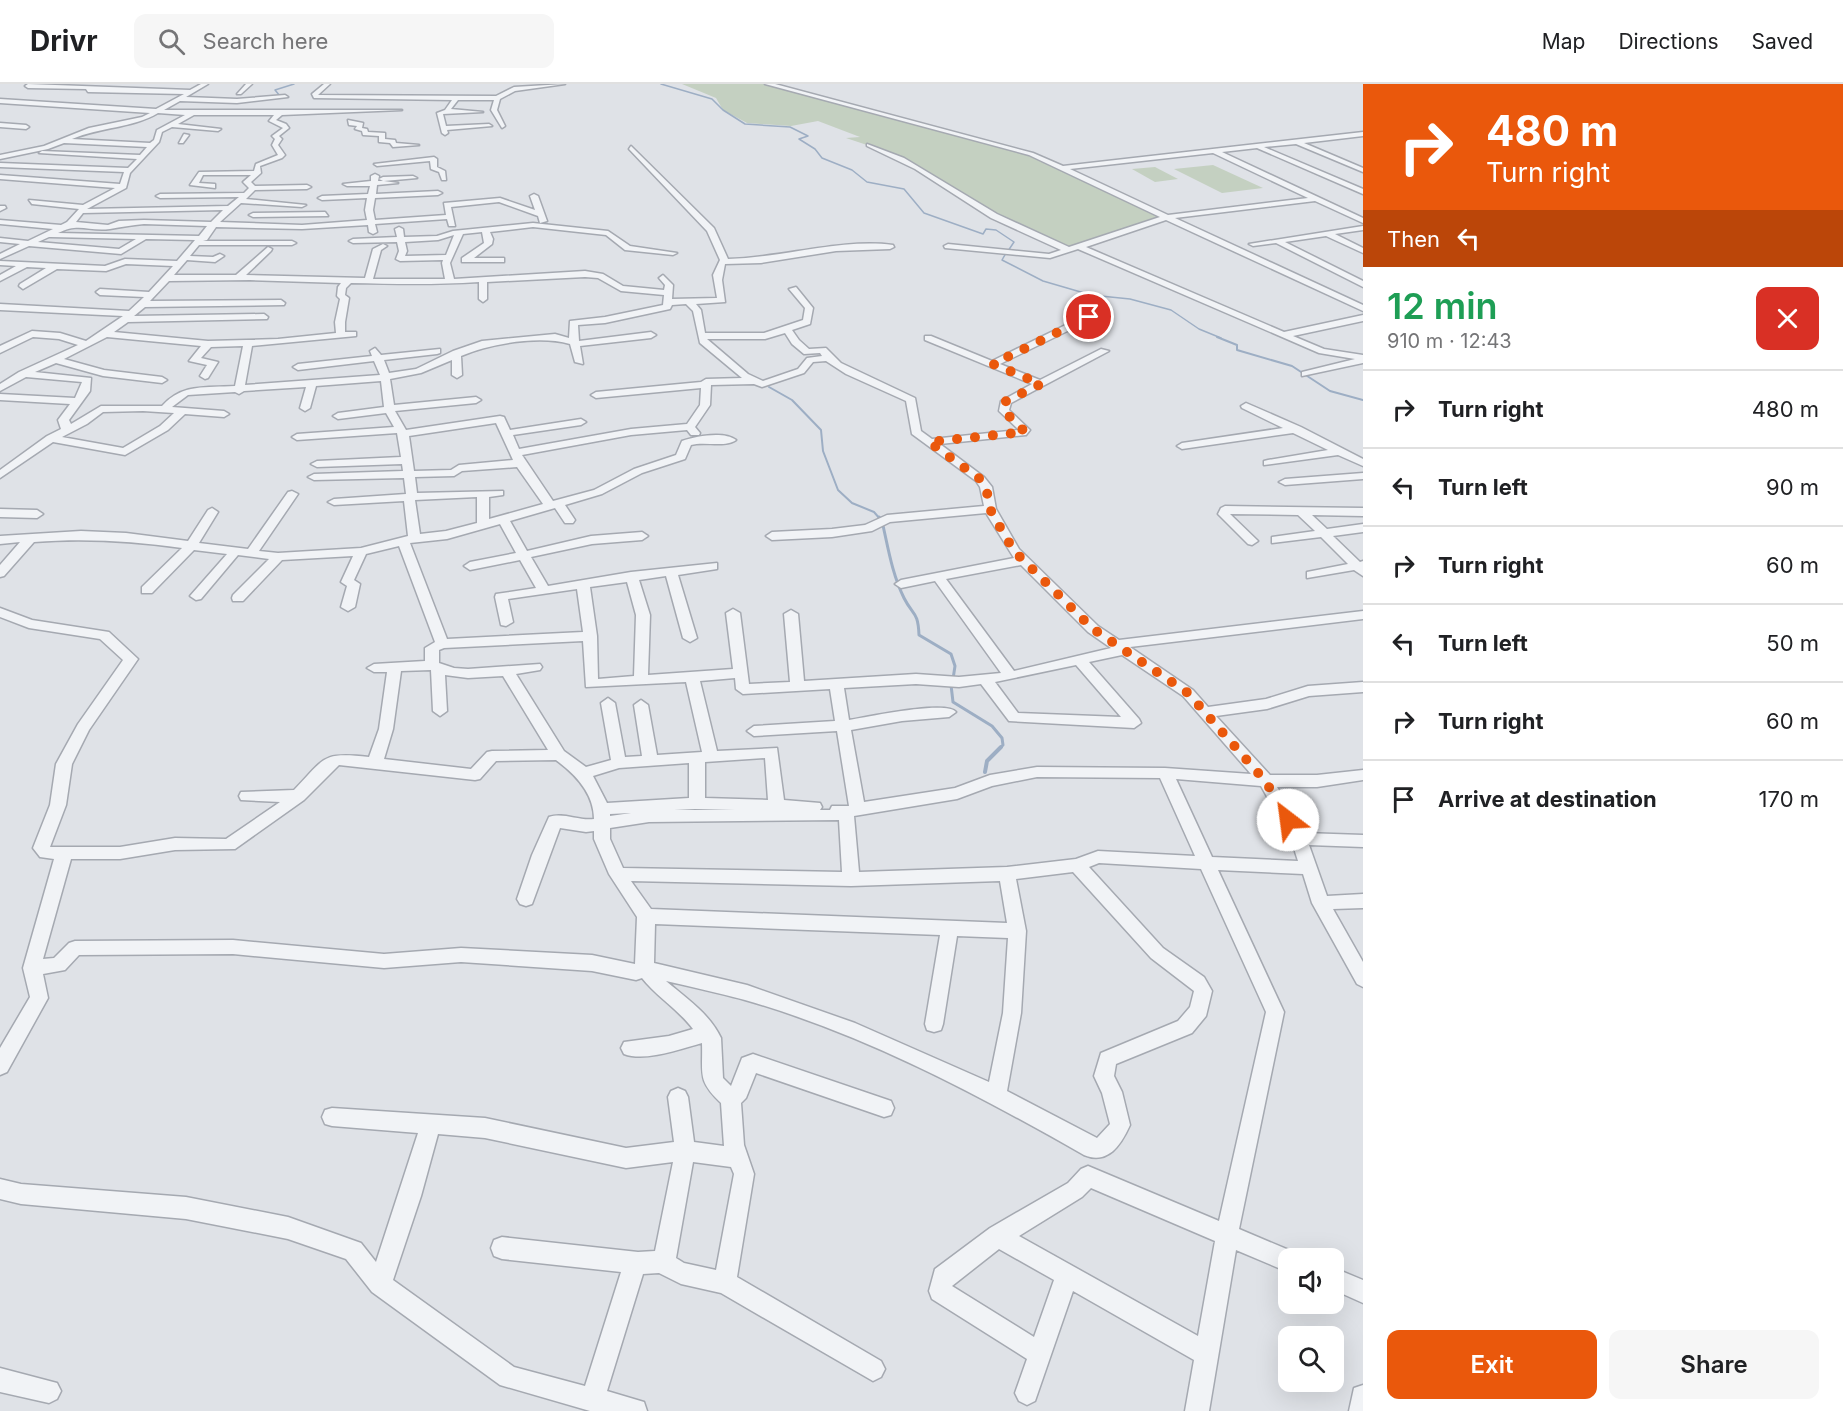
<!DOCTYPE html>
<html lang="en">
<head>
<meta charset="utf-8">
<style>
	:root { --surface:#fff; --page:#f6f6f6; --text:#202124; --muted:#757577; --line:#e0e0e0; --accent:#ea580c }
	body { margin:0; font-family:Inter,sans-serif; background:var(--page); color:var(--text); height:100vh; display:flex; flex-direction:column; font-size:22px; white-space:nowrap }
	* { box-sizing:border-box; margin:0 }
	p { font-size:20px; color:var(--muted) }
	.icon { flex:none; width:33px; height:33px; fill:none; stroke:currentColor; stroke-width:2; stroke-linecap:round; stroke-linejoin:round }
	.map { position:relative; flex:1; overflow:hidden }
	.panel { display:flex; flex-direction:column; background:var(--surface); width:480px }
	.panel>* { flex:none }
	.top-card { background:#ea580c; color:#fff; overflow:hidden }
	.buttons { position:absolute; left:1278px; top:1164px; display:grid; gap:12px }
	.buttons a { display:grid; place-items:center; width:66px; height:66px; border-radius:12px; background:var(--surface); box-shadow:0 6px 24px #0002; font-size:30px }
	.pin { position:absolute; display:grid; place-items:center; width:51px; height:51px; color:#fff; margin:-26px; border:3px solid #fff; border-radius:50%; box-shadow:0 2px 6px #0007 }
	.me { position:absolute; width:66px; margin:-33px; rotate:330deg; stroke-linejoin:round; filter:drop-shadow(0 0 4px #0008) }
	.turn { display:flex; align-items:center; gap:21px; height:126px; padding:0 24px; font-size:27px }
	.turn .icon { width:78px; height:78px; stroke-width:2.5 }
	.turn b { display:block; font-size:42px; line-height:51px }
	.then { display:flex; align-items:center; height:57px; padding:0 24px; background:#0003; gap:12px; font-size:22px }
	.round { display:grid; place-items:center; flex:none; width:63px; height:63px; border-radius:12px; background:var(--page) }
	.summary { display:flex; align-items:center; justify-content:space-between; height:102px; padding:0 24px }
	h1 { font-size:36px; font-weight:600; line-height:45px; color:#1e9e55 }
	.action { display:flex; gap:12px; margin-top:auto; padding:12px 24px }
	.action a { flex:1; height:69px; border-radius:12px; background:var(--accent); color:#fff; font-size:24px; font-weight:600; line-height:69px; text-align:center }
	.action a+a { background:var(--page); color:var(--text) }
	ul { padding:0; list-style:none }
	li { display:flex; align-items:center; gap:18px; height:78px; padding:0 24px; border-top:2px solid var(--line) }
	li div { flex:1 }
	li b { display:block; font-size:22px }
	li em { font-style:normal }
	header { display:flex; align-items:center; gap:36px; box-sizing:border-box; height:84px; padding:0 30px; background:var(--surface); border-bottom:2px solid var(--line) }
	header strong { font-size:28px }
	nav { display:flex; gap:33px; margin-inline-start:auto; font-size:21px }
	.search { width:420px; height:54px; background:var(--page); display:flex; align-items:center; gap:15px; box-sizing:border-box; padding:0 21px; border-radius:12px; color:var(--muted); font-size:22px }
	main { display:flex; flex:1; min-height:0 }
	.map>svg:first-child { display:block }
</style>
</head>
<body>
<header>
<strong>Drivr</strong>
<div class="search"><svg class="icon" aria-label="search" viewBox="0 0 24 24"><circle cx="10" cy="10" r="6"/><path d="M15 15l6 6"/></svg>Search here</div>
<nav><a>Map</a><a>Directions</a><a>Saved</a></nav>
</header>
<main>
<div class="map">
<svg width="1363" height="1327" viewBox="0 0 1363 1327">
	<rect width="100%" height="100%" fill="#dfe2e7"/>
	<g fill="#c4d0c1">
		<path d="M682,0H763L964,51L1018,67L1166,133L1071,166L994,132L894,70L846,54L860,53L818,37L791,42L747,39L723,26L716,14Z"/>
		<path d="M1213,81L1263,104L1222,109L1174,85Z"/>
		<path d="M1155,83L1178,95L1155,98L1132,85Z"/>
	</g>
	<g fill="none" stroke-linecap="round" stroke-linejoin="round">
		<g stroke="#9daec4" stroke-width="1.5">
			<path d="M661,0L712,15L723,26L745,40L790,43L808,52L799,55L815,65L822,74L852,86L867,98L904,105L924,129L983,150L986,145L996,146L1014,158L1008,167"/>
			<path d="M280,12L275,6L294,0"/>
			<path d="M1006,169L1002,176L1043,197L1091,211L1130,215L1171,226L1199,245L1221,254"/>
		</g>
		<g stroke="#9daec4" stroke-width="2">
			<path d="M1217,253L1237,261V266L1292,282L1330,307L1363,316"/>
			<path d="M732,277L745,288"/>
			<path d="M769,303L792,316L821,346L823,367L838,406L852,419L874,428L880,435"/>
		</g>
		<g stroke="#9daec4" stroke-width="3">
			<path d="M879,433L882,437C888,463 892,490 904,514C913,532 918,527 919,551L951,570L955,582L953,595"/>
			<path d="M951,601L953,618L992,642L1002,654L1003,661L1000,664"/>
		</g>
		<path stroke="#9daec4" stroke-width="4" d="M985,688L987,677L1001,663"/>
		<g stroke="#a5a9b1" stroke-width="3">
			<g id="minor">
				<path d="M28,0L190,6L201,0H208L186,13L237,15L285,11L288,13L237,19L180,17L164,26H402L282,31L276,36L286,40L289,44L279,52L282,55L278,61L285,71L282,74L260,82L261,89L251,98L255,102L307,101L311,103L307,105L255,106L246,115L306,121L302,123L241,119L220,138L302,141L367,136L365,126L367,114L322,116L318,114L322,112L368,110L370,102H347L343,100L371,97V92L375,90L379,92L378,97H383L379,95L383,93L413,92L417,94L384,97L398,99L377,101L376,110L438,107L442,109L438,111L375,114L373,126L375,136L446,131L444,119L500,114L535,126L530,112L534,110L538,112L547,137L540,139L538,132L499,118L451,123L455,142H449L447,135L375,140L377,148L373,150L369,148L368,141L302,145L216,143L207,156L203,157H292L296,159L292,161H199L190,172L213,173L220,170L224,172L215,178L187,176L174,191H236L268,163L272,165L271,167L246,191L365,194L373,165L383,160L387,162L381,166L373,195H445L442,179L443,176L400,177L396,175L399,167L397,158L353,159L349,157L353,155L397,153L395,145L399,143L403,145L404,153L437,152L453,147L533,139L608,147L630,162L677,169L673,171L625,166L606,151L533,143L490,148L493,155L492,160L474,174H504V178H462V174L484,159L482,148L463,150L450,179L454,195L585,187L603,190L623,202L664,206L665,201L659,194L663,191L673,201L672,215L717,214L713,191L720,176L707,147L629,65L631,62L714,144L728,175C781,174 842,154 893,161L894,163L890,165L836,167L761,179L725,180L722,196L725,218L696,220L701,226L705,249H764L803,236L805,224L789,205L796,203L813,224L810,240L792,246L799,256L809,265L826,264L841,279L915,314L921,347L932,355L1019,346L999,327L1001,317L1032,300L925,256V252H931L992,277L1086,231H1092V235L1000,280L1040,296L1101,265L1109,267L1011,319L1009,326L1030,346L1026,351L940,360L984,393L992,403L996,425L1019,465L1098,542L1119,556L1363,527V535L1130,563L1193,606L1208,623L1266,615L1308,602L1363,598V608L1309,612L1267,625L1216,632L1270,691H1317L1363,686V696L1317,703H1277L1304,749L1363,751V763L1309,761L1327,812L1363,810V824L1333,825L1363,878V903L1357,900L1312,819L1303,790L1218,786L1284,928L1239,1145L1296,1169L1298,1174H1288V1188L1236,1166L1209,1327H1185L1194,1276L1073,1207L1035,1317L1027,1321L1019,1317L1015,1309L1027,1275L932,1215L929,1207L935,1185L990,1144L1068,1099L1081,1085L1088,1082L1219,1137L1266,928L1201,785L1099,779L1089,783L1163,864L1204,893L1212,907L1206,932L1192,949L1116,980L1114,992L1122,1008L1130,1041C1121,1061 1108,1081 1084,1071C977,1010 864,950 745,916C719,909 692,903 666,897C686,914 709,929 721,954L723,994L731,1002L742,974L753,970L891,1017L894,1024L891,1031L884,1033L756,989L746,1014L741,1019L744,1061L754,1090L737,1193L881,1277L885,1285L881,1293L873,1297L721,1209L681,1200L659,1189L643,1190L607,1307L644,1318L647,1327H590L500,1301L372,1208L346,1175L288,1155L186,1135L21,1120L0,1115V1095L21,1100L186,1113L288,1133L361,1159L376,1178L418,1049L332,1042L325,1040L322,1033L325,1026L332,1024L485,1034L626,1064L674,1058L668,1013L671,1007L678,1004L685,1007L688,1013L694,1058L724,1062L721,1019C697,996 703,991 702,959C681,965 645,978 624,970L621,964L624,958L669,952L693,945C678,925 657,913 642,894L636,896L592,887L461,878L384,884L233,870L79,871L65,886L43,890L48,914L7,988L0,991V964L30,913L23,884L54,775L40,773L33,764L50,721L56,680L78,640L123,576L100,555L29,544L0,533V524L32,536L109,548L138,575L89,646L72,680L66,721L50,763H120L175,754L226,755L280,718L241,716L239,712L241,708L294,706C326,673 321,668 369,673L379,645L387,588H374L367,584L374,580L425,577V564L435,558L399,462L366,470L354,496L360,500L355,523L348,527L341,523L347,502L341,498L353,472L282,476L243,517H233L232,514L233,511L269,475L238,471L201,515L196,516L190,512L227,470L194,466L152,509H142V503L182,464C132,457 85,454 34,458L4,492L0,493V481L20,458L0,460V452L81,447L126,449L188,457L208,426L212,424L218,428L199,459L248,465L288,408L292,407L298,410L259,467L278,469L361,464L408,452L404,417L334,421L328,418L334,415L406,410L404,394L314,396L308,393L314,390L403,387L402,380L317,383L311,380L317,377L401,373L397,349L297,356L292,353L297,350L394,343L386,329L338,335L333,332L338,329L384,323L381,297L316,302L310,324L305,327L300,324L306,303L244,307L239,310L235,308L188,311L172,323L224,327L229,330L224,333L185,330L168,346L125,371L53,358L0,394V386L47,352L61,345L58,336L70,320L0,316V310L75,314L82,298L26,293L0,307V300L19,288L78,261L59,255L33,253L0,269V262L32,247L60,249L86,257L123,232L0,226V220L129,227L144,213L100,211L96,208L100,205L149,208L173,182L126,180L106,187L57,185L23,205L19,202L20,200L46,184L27,183L0,197V191L16,182L0,181V177L105,182L125,175L177,177L195,156L146,155L121,170L29,162L0,175V170L20,160L0,158V154L28,157L53,145L0,140V136L61,141L67,138L79,125L32,120L29,116L83,121L115,104L0,95V91L120,100L124,88L0,83V79L128,84L137,75L39,69L42,67L140,71L147,63L64,59L48,65L0,75V71L44,62L89,44L142,33L150,29L0,19V15L156,25L184,10L88,8L86,5L28,4L25,2ZM158,29L185,31L157,46L154,56L150,59L72,55C100,43 133,44 158,29ZM194,31H274L269,37L283,44L272,52L275,55L272,61L278,71L256,80L254,87L199,88L190,101L215,104V100L199,99L203,91H251L243,98L249,104L244,109L160,110L156,112L160,114L239,113L228,122L87,125L126,104L130,89L159,58L162,48L172,43L218,47L221,45L178,40ZM223,126L211,138L144,136L119,137L108,141L76,138L83,129ZM144,140L207,142L199,152L58,149C80,138 88,148 110,145C121,143 132,141 144,140ZM454,151L446,171L405,172L407,167L405,158L438,156ZM49,153H51L136,155L119,165L38,158ZM585,193L598,194L621,207L664,211L663,221L605,233L570,237L569,254L555,250L482,257L453,267L416,285L389,289L384,276L437,270L440,269V265L381,271L375,264L370,267L372,272L298,280L293,283L298,286L374,277L380,291L245,301L252,262L356,252V248H345V238L349,214L345,211L346,204L351,199C392,200 436,201 479,198V215L483,218L487,215V198ZM250,196L341,199L338,203L337,212L340,215L335,238L336,249L278,255L208,257L114,248L128,238L267,235L268,233L264,230L134,232L145,223L284,221L285,219L281,216L150,217L169,197ZM686,220L693,227L700,259L742,294L706,295L701,298L596,308L591,311L596,314L701,304L700,321L687,340L631,345L519,365L513,351L581,341L586,338L581,335L510,346L504,333L500,332L406,346L395,327L476,319L481,316L476,313L394,321L390,295L421,289L452,276V291L457,294L462,291L461,272C490,260 538,251 570,260L575,278L583,280L580,262L651,254L656,251L651,248L579,257L578,241L605,239L670,225L672,221ZM785,249L792,260L804,270L820,269L822,272L807,274L798,285L763,297L748,290L707,255H765ZM107,253L201,262L189,277L207,281L200,292L205,295L208,294L218,278L201,274L211,263L243,262L235,302C206,304 183,299 162,322H101L71,340L69,336L90,307L91,294L35,288L56,279L103,292L162,299L167,296L162,293L104,286L64,275ZM826,277L846,290L906,317L912,350L976,397L980,403L984,422L887,431L865,441L832,445L772,448L766,452L772,456L832,453L872,447L890,438L986,429L1014,474L901,496L895,500L901,504L935,497L1001,589L959,593L916,590L804,597L798,530L791,526L784,530L790,598L749,600L740,529L733,525L726,529L733,585L648,591L650,531L639,496L666,492L683,554L690,558L697,554L678,491L717,485V479L631,488L548,502L531,473L592,460L642,456L648,452L642,448L591,452L527,467L510,437L555,424L565,439H573L575,436L565,421L602,410L642,389L685,375L691,361C704,357 725,364 736,356C724,347 697,352 682,357L676,371L634,385L594,406L553,417L522,371L631,351L687,346L691,351H699L700,349L695,343L710,321L711,301L754,300L762,303L804,289L813,278ZM143,327L174,329L160,342L123,364L62,353L87,340L103,328ZM496,339L513,376L459,381L451,386L414,387L409,352ZM517,383L543,420L489,435V413L503,411V407L417,409L415,393L454,392L462,387ZM477,413V439L446,447L420,450L415,416ZM500,440L516,469L470,478L464,482L470,486L520,476L536,504L496,510L495,513L501,541L506,542L513,538L508,515L577,505L583,548L447,555L410,459L447,455ZM1021,481L1088,548L1111,564L1014,587L946,495ZM627,498L636,531L634,592L598,595L597,552L590,503ZM583,557L586,603L686,598L702,668L657,671L648,621L641,616L634,621L642,672L625,673L615,619L608,614L601,619L611,676L586,683L564,667L516,590L540,586L542,583L540,580L468,585L454,584L439,579V566L444,564ZM1122,571L1183,612L1251,690L1165,684L1037,683L990,691L955,704L864,718L851,646L902,637L949,633L956,628C947,616 867,633 849,636L844,604L916,600L959,603L981,600L1009,637L1134,644L1141,639L1139,635L1089,578ZM1076,581L1121,633L1018,629L995,598ZM431,586L433,627L440,632L447,627L445,591L468,594L503,592L548,666L492,667L487,668L471,685L384,675L393,645L401,587ZM735,594L736,605L743,610L830,605L835,637L754,642L747,647L754,652L837,647L849,722H832L830,726H820L822,723L820,719L784,716L777,664L717,667L700,597ZM765,674L768,716L705,714V678ZM556,676C575,690 594,709 594,735C579,737 563,728 549,733L532,771L517,815L520,820L526,822L532,820L560,744L586,748L594,747V755L609,790L637,833L635,880L592,871L461,864L384,870L233,856L75,857L69,859L54,874L43,875L71,775H120L175,766L235,765L304,716L339,681L475,696L480,695L496,677ZM689,679V714L607,719L593,692L619,684ZM1037,693L1160,694L1195,772L1098,767L1076,775L1007,783L859,788L854,732L957,715L992,702ZM1176,695L1261,702L1291,755L1298,777L1212,773ZM695,725L735,726H674ZM631,729L610,732V730ZM839,736L842,788L623,784L610,755V744L649,738ZM1073,788L1151,874L1194,907L1190,923L1178,937L1101,969L1094,992L1102,1009L1110,1040L1097,1054L1007,1007L1021,929L1026,847L1016,795ZM631,797L851,802L1000,797L1007,839L651,825ZM655,840L940,851L925,940L927,946L934,948L941,946L943,940L957,852L1008,854L1003,929L989,998L855,939L747,901L654,879ZM438,1050L485,1054L626,1084L673,1078L655,1167L638,1168L502,1153L494,1156L491,1164L494,1172L502,1175L621,1188L585,1302L514,1283L393,1196L421,1112ZM693,1078L731,1083L734,1090L716,1186L684,1179L676,1174ZM1091,1104L1215,1157L1198,1252L1019,1152L1082,1113ZM999,1165L1054,1196L1034,1253L952,1202Z"/>
				<path d="M246,0H252L241,10H237Z"/>
				<path d="M324,0H330L318,11L496,12L514,3L565,0L515,7L500,15L497,26L505,42L502,44L491,26L494,16H458L451,25L483,28L443,30L446,42L489,40L492,42L447,46L448,49L445,51L442,49L437,29L445,26L452,16L314,14L312,10Z"/>
				<path d="M765,0H775L1033,69L1063,82L1363,48V52L1304,59L1363,84V88L1296,60L1264,63L1363,105V110L1257,64L1222,68L1363,134V139L1315,117L1175,134L1363,221V227L1166,136L1086,163L1284,248L1363,231V237L1293,252L1324,265L1363,271V279L1302,292V288L1355,275L1319,269L1078,165L1050,174L945,164L944,162L948,160L1049,170L1061,166L991,134L915,85L867,62V60L904,74L997,130L1069,163L1160,133L1029,71ZM1213,69L1308,114L1168,131L1070,85Z"/>
				<path d="M348,36L363,39L362,44L367,45L368,48L385,49V55L395,56L396,59L419,61L393,63L390,59L379,58V52L363,51L362,47L355,45L357,42L349,41Z"/>
				<path d="M0,39L26,41L29,43L26,45L0,43Z"/>
				<path d="M184,50L189,51L183,59H179Z"/>
				<path d="M434,73L437,75V83L445,87L446,96H442L439,88L431,85L430,77L377,82L374,80Z"/>
				<path d="M0,122H5L6,124L0,127Z"/>
				<path d="M325,128L328,132L253,133L249,131L253,129Z"/>
				<path d="M1363,142V146L1335,150L1363,164V169L1326,152L1285,158L1363,197V203L1276,159L1253,162L1249,160Z"/>
				<path d="M1246,319L1301,343L1363,375V382L1338,371L1264,381V377L1268,376L1328,366L1293,349L1182,365L1177,362L1182,359L1283,344L1242,324L1241,322Z"/>
				<path d="M1363,389V395L1285,401L1279,398L1285,395Z"/>
				<path d="M1225,422L1363,424V432L1312,431L1327,445L1363,440V448L1333,452L1360,478L1363,477V492L1354,486L1307,494V488L1348,480L1321,453L1272,459V453L1315,447L1298,431L1230,430L1258,457L1252,461L1248,460L1218,430L1221,424Z"/>
				<path d="M0,425L37,426L43,430L37,434L0,433Z"/>
				<path d="M1334,1184L1363,1196V1219L1334,1206Z"/>
				<path d="M0,1284L57,1299L61,1307L57,1315L49,1319L0,1308Z"/>
				<path d="M1363,1301V1327H1349L1354,1304Z"/>
			</g>
		</g>
		<use href="#minor" fill="#f1f3f6" fill-rule="evenodd"/>
	</g>
	<g fill="none" stroke-linecap="round" stroke-linejoin="round">
		<path stroke="#ea580c" stroke-width="10" stroke-dasharray="0 18" d="M1089,233L993,280L1041,300L1006,317L1004,327L1025,348L929,358L980,395L986,403L990,425L997,438L1014,467L1093,545L1188,609L1266,698L1288,736"/>
	</g>
</svg>
<div class="buttons">
<a><svg class="icon" aria-label="sound" viewBox="0 0 24 24"><path d="M4 9h4l5-4v14l-5-4H4zM17 9q2 3 0 6"/></svg></a>
<a><svg class="icon" aria-label="search" viewBox="0 0 24 24"><circle cx="10" cy="10" r="6"/><path d="M15 15l6 6"/></svg></a>
</div>
<div class="pin" style="left:1089px;top:233px;background:#d93025"><svg class="icon" aria-label="arrive" viewBox="0 0 24 24"><path d="M6 21V4h12l-3 4 3 4H6"/></svg></div>
<svg class="me" style="left:1288px;top:736px" viewBox="-20 -20 40 40"><circle r="19" fill="#fff"/><path d="M0-13L10 11 0 6-10 11z" fill="#ea580c"/></svg>
</div>
<section class="panel">
<div class="top-card">
<div class="turn"><svg class="icon" aria-label="right" viewBox="0 0 24 24"><path d="M7 20v-9h11M14 6l5 5-5 5"/></svg><div><b>480 m</b>Turn right</div></div>
<div class="then">Then<svg class="icon" aria-label="left" viewBox="0 0 24 24"><path d="M17 20v-9H6M10 6l-5 5 5 5"/></svg></div>
</div>
<div class="summary"><div><h1>12 min</h1><p>910 m · 12:43</p></div><a class="round" style="background:#d93025;color:#fff"><svg class="icon" aria-label="close" viewBox="0 0 24 24"><path d="M6 6l12 12M18 6L6 18"/></svg></a></div>
<ul>
<li><svg class="icon" aria-label="right" viewBox="0 0 24 24"><path d="M7 20v-9h11M14 6l5 5-5 5"/></svg><div><b>Turn right</b></div><em>480 m</em></li>
<li><svg class="icon" aria-label="left" viewBox="0 0 24 24"><path d="M17 20v-9H6M10 6l-5 5 5 5"/></svg><div><b>Turn left</b></div><em>90 m</em></li>
<li><svg class="icon" aria-label="right" viewBox="0 0 24 24"><path d="M7 20v-9h11M14 6l5 5-5 5"/></svg><div><b>Turn right</b></div><em>60 m</em></li>
<li><svg class="icon" aria-label="left" viewBox="0 0 24 24"><path d="M17 20v-9H6M10 6l-5 5 5 5"/></svg><div><b>Turn left</b></div><em>50 m</em></li>
<li><svg class="icon" aria-label="right" viewBox="0 0 24 24"><path d="M7 20v-9h11M14 6l5 5-5 5"/></svg><div><b>Turn right</b></div><em>60 m</em></li>
<li><svg class="icon" aria-label="arrive" viewBox="0 0 24 24"><path d="M6 21V4h12l-3 4 3 4H6"/></svg><div><b>Arrive at destination</b></div><em>170 m</em></li>
</ul>
<div class="action"><a>Exit</a><a>Share</a></div>
</section>
</main>
</body>
</html>
